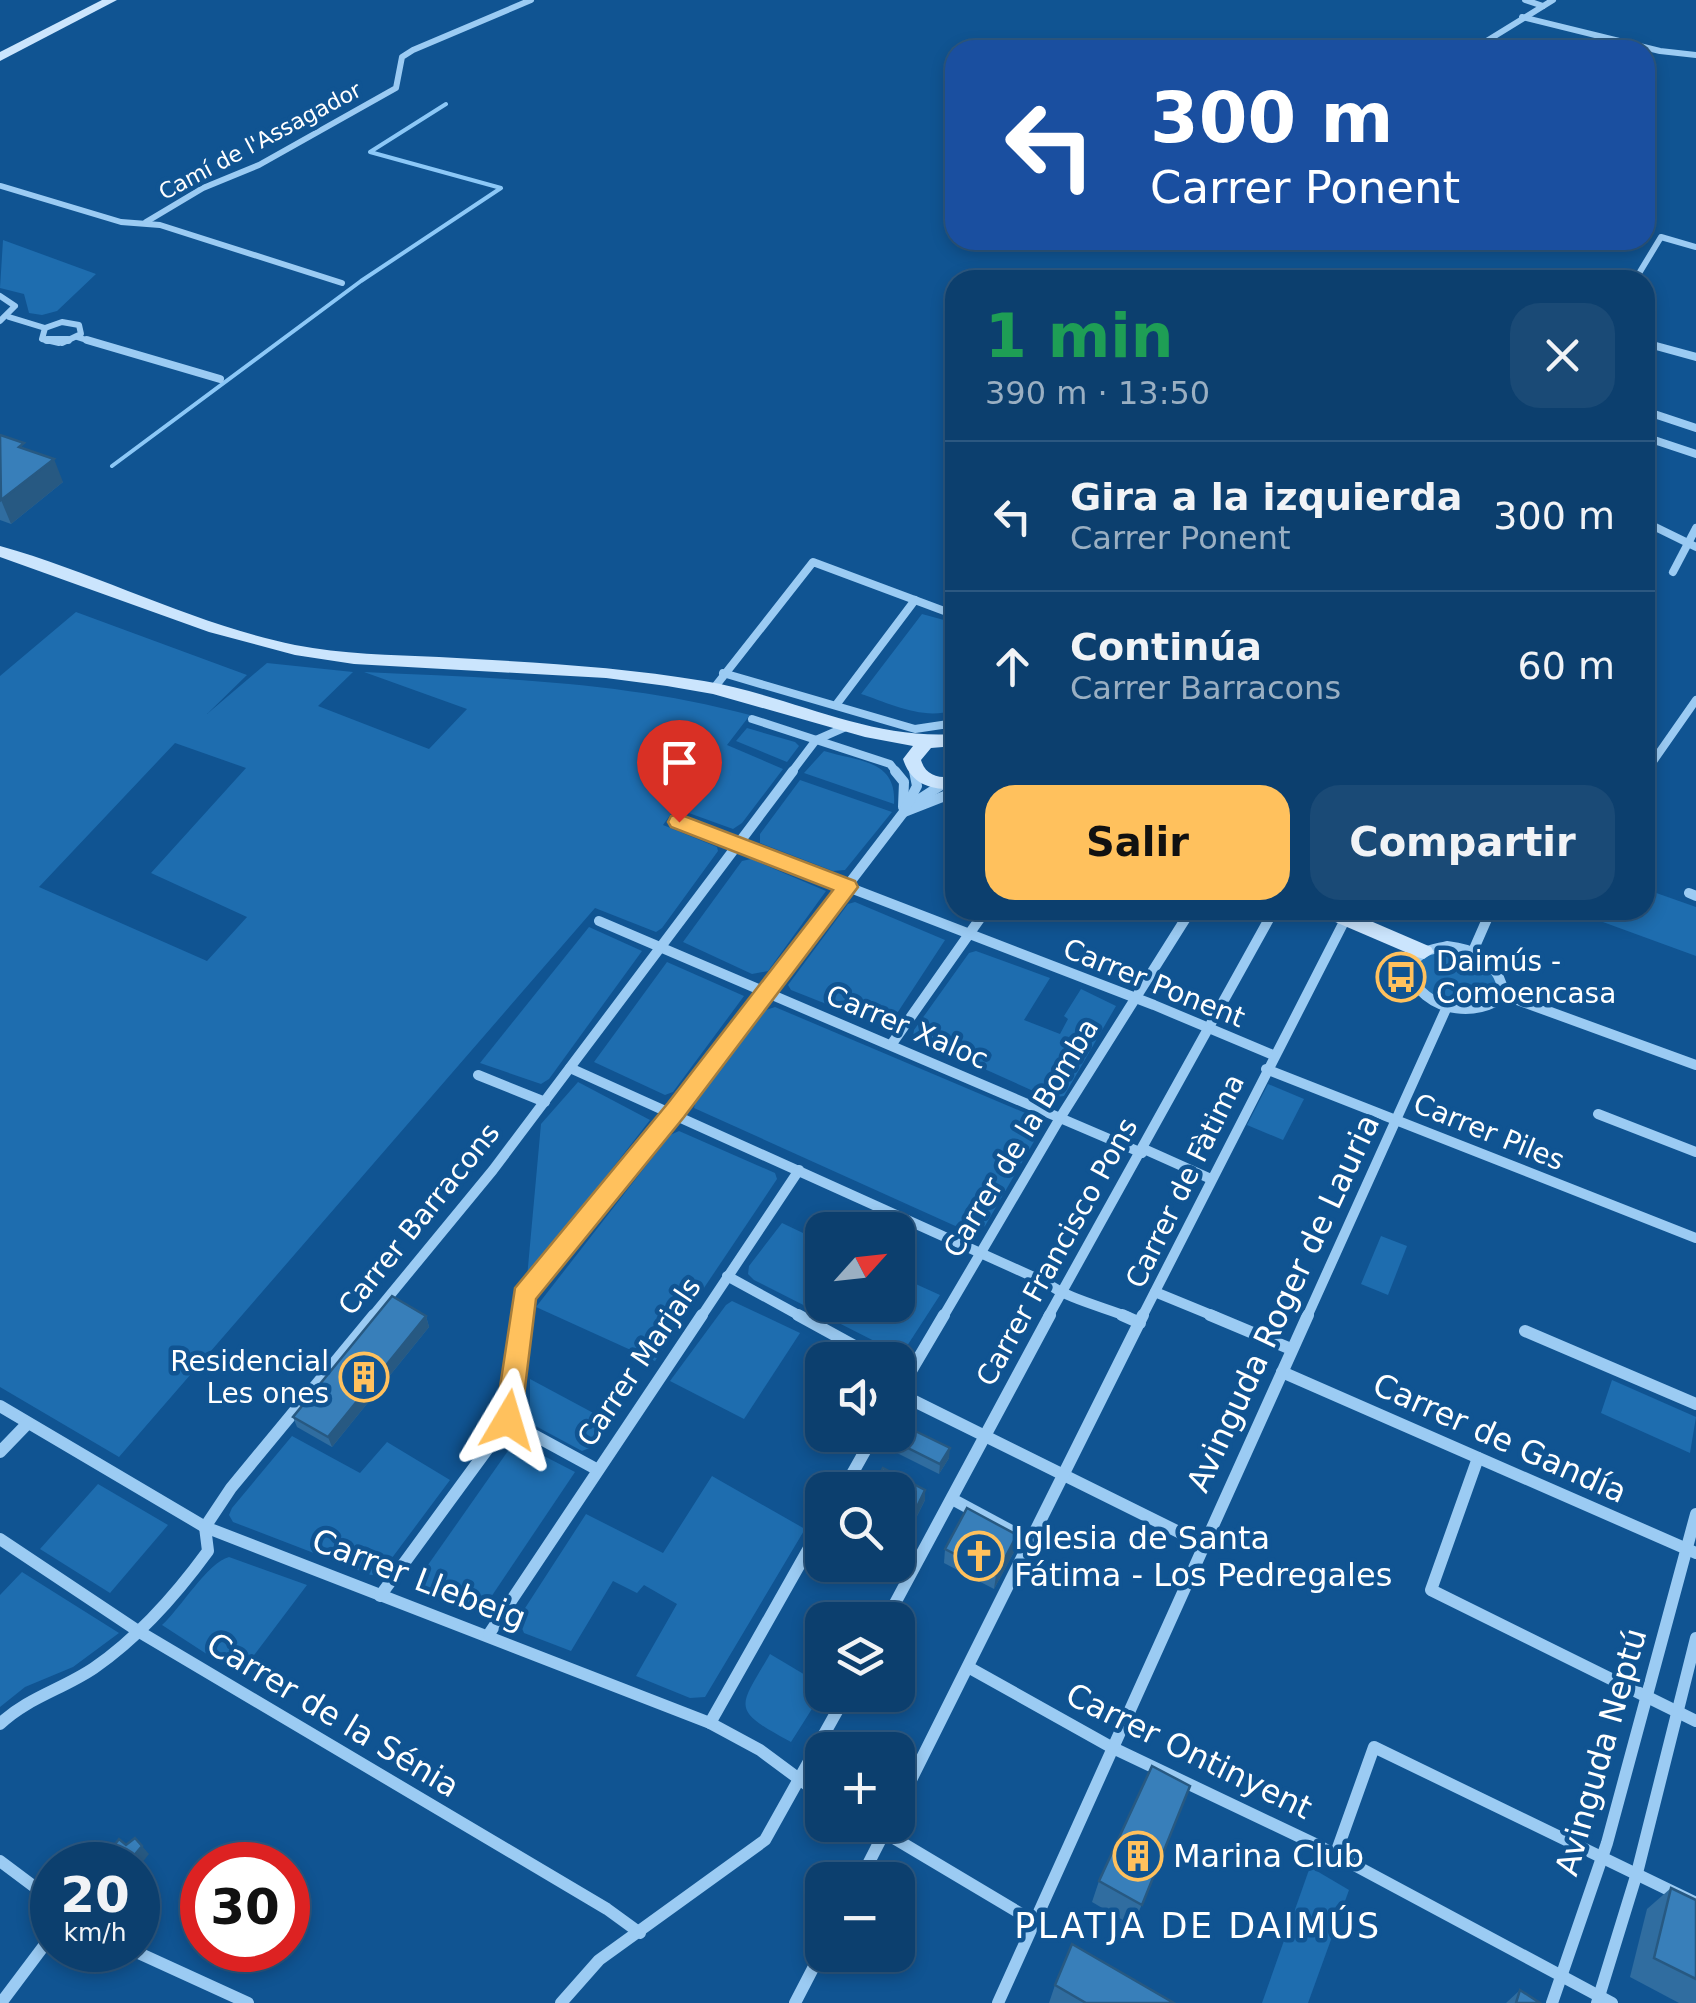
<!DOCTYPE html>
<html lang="es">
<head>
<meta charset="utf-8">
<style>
	:root { --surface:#0c3f6e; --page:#1a4a76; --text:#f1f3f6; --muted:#9aafc2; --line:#2c5881; --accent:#ffc15d }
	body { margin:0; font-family:"DejaVu Sans",sans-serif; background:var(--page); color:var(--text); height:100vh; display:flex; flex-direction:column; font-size:38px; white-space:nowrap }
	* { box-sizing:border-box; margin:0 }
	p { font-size:32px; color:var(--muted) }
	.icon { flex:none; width:55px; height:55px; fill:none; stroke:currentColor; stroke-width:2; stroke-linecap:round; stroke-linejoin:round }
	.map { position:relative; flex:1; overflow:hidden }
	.side { position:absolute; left:945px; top:270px; width:710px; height:650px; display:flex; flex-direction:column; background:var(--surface); border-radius:30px; box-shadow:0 5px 15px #0003,0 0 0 2px var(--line) }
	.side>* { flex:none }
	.guide { position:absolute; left:945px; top:40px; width:710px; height:210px; border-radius:30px; box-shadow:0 5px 15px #0003,0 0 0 2px var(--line); background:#1a4fa0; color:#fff; overflow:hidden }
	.needle { width:65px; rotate:63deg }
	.tools { position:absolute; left:805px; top:1212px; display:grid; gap:20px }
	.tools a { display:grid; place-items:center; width:110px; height:110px; border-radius:20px; background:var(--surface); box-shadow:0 5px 15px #0003,0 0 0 2px var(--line); font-size:50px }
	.speed { position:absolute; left:30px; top:1842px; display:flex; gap:20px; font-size:50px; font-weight:700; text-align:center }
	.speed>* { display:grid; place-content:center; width:130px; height:130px; border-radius:50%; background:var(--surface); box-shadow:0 5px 15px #0003,0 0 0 2px var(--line); line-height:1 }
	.speed small { font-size:25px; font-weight:400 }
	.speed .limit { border:15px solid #d22; background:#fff; color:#111 }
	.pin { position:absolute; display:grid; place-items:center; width:85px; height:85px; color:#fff; margin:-102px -42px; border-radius:50% 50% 50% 0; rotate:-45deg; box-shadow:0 0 10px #0007 }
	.pin .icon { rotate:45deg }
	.me { position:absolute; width:110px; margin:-55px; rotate:7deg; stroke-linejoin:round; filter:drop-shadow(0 0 8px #0008) }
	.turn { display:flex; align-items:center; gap:35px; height:210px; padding:0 40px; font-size:45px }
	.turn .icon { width:130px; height:130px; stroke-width:2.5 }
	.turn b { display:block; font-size:70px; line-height:85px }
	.round { display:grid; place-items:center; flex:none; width:105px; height:105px; border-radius:30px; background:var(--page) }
	.overview { display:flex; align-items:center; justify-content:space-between; height:170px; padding:0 40px }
	h1 { font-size:60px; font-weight:700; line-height:75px; color:#1e9e55 }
	.cta { display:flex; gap:20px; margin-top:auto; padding:20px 40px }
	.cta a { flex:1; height:115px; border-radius:30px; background:var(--accent); color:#111; font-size:40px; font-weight:700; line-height:115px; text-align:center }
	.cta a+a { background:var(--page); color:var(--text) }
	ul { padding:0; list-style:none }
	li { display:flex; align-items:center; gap:30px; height:150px; padding:0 40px; border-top:2px solid var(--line) }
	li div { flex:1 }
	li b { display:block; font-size:38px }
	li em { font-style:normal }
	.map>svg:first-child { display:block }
</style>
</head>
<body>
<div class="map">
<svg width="1696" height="2003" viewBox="0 0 1696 2003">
	<rect width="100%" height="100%" fill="#105492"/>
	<g fill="#1e6daf" fill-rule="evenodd">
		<path d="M3,240L96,274L57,311L42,315L29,313L24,294L0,288Z"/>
		<path d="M76,612L247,675L207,714L267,663L353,672L318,706L429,749L467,709L364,672C494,678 624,681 750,715L727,745L783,769L742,823L733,829L675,808L663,825L717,847L718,851L662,928L656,932L595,908L119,1457L0,1387V676ZM175,743L246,768L151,873L247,917L207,961L39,887Z"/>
		<path d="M922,614L955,623V709C926,722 889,703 861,694Z"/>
		<path d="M747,728L795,742L799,746L787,762L736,741Z"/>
		<path d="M824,751C860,762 897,760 894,804L804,773Z"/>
		<path d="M800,780L892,812L845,870L833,871L760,843V834Z"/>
		<path d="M751,859L826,891L768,971L752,974L683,942L742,861Z"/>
		<path d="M1645,889L1696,907V956L1570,910H1645Z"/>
		<path d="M855,902L945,940L890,1024L882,1026L791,990L788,985L848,904Z"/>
		<path d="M589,927L642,951L549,1079L541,1084L480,1063Z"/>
		<path d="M1460,947L1500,975L1495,1002L1446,1009L1414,982L1416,960L1424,952Z"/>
		<path d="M976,951L1050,978L1024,1020L1060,1034L1068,1019L1064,1016L1081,989L1116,1006L1064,1096L1049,1098L913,1037L914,1030L969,953Z"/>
		<path d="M667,962L744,996L673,1092L665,1095L594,1062Z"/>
		<path d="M775,1007L1037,1118L1042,1123L1040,1131L985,1226L977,1231L962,1229L694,1108L696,1100L766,1010Z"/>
		<path d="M578,1082L650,1120L527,1278L541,1124Z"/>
		<path d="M1268,1084L1304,1099L1283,1140L1247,1125Z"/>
		<path d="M679,1131L775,1173L777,1179L655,1361L536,1307L670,1135Z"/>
		<path d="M782,1223L822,1242V1305H898V1276L940,1295L907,1346L890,1349L754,1280L748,1274L749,1266Z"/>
		<path d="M1381,1236L1407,1246L1388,1295L1361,1284Z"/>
		<path d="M732,1301L800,1333L744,1419L670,1381L726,1305Z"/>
		<path d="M530,1379L612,1423L597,1445L582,1451L530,1423Z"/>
		<path d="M1612,1380L1696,1417L1690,1453L1601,1413Z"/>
		<path d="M292,1436L360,1473L387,1442L450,1480L380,1574L371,1575L233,1522L229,1515L232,1508Z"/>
		<path d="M515,1441L575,1472L485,1606L471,1613L419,1592L416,1582Z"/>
		<path d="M712,1476L805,1529L705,1697L690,1698L636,1676L677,1604L644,1585L637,1593L613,1581L571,1651L524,1633L518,1619L586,1514L663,1553Z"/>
		<path d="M98,1484L168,1525L110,1593L40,1549Z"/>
		<path d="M229,1557L307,1585L239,1675L162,1625C180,1609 208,1562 229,1557Z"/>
		<path d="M22,1572L119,1633L73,1667L25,1687L0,1707V1595Z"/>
		<path d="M770,1654L822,1685V1693L791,1742C729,1709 739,1708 770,1654Z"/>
		<path d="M1310,1867L1349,1890L1308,2003H1262Z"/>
	</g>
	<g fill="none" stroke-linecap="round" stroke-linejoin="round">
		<path stroke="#8cc8f7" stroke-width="4" d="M112,466L361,281L501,188L370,152L446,104"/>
		<g stroke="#9bcbf3" stroke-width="6">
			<path d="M1525,0L1543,6"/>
			<path d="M1522,17L1660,51L1696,55"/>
			<path d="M1472,50L1553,0"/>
			<path d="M1,186L121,222L160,225L342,283"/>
			<path d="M146,222L203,188L259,165L396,88L402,57L413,50L531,0"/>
			<path d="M1635,280L1661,237L1696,247"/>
			<path d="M0,296L15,306L0,321"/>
			<path d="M9,317L45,328"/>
			<path d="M77,337L96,343"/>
			<path d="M59,343L42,339L45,328L62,322L79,325L81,334L62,343"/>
		</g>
		<g stroke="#9bcbf3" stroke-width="8">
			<path d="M47,340H68"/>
			<path d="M87,340L220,379"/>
			<path d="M1645,343L1696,357"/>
			<path d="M1645,411L1696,428"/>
			<path d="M1645,437L1696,454"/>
			<path d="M1645,522L1696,547"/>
			<path d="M1673,572L1696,528"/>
			<path d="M723,673L915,729L955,723"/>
			<path d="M714,688L813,562L955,615"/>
			<path d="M836,705L915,600"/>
			<path d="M752,719L890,764L897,773"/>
			<path d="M791,773L816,740L848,726"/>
			<path d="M1645,773L1696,700"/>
		</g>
		<g stroke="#9bcbf3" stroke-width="10">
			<path d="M895,771L904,782L903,807"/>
			<path d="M915,802L943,784"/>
			<path d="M904,812L955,792"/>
			<path d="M679,822L1154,1005L1273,1055"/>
			<path d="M1689,893L1696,896"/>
			<path d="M599,921L1142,1153"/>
			<path d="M1447,946C1474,949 1493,958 1502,985L1495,1002C1442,1028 1388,975 1423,953C1429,949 1440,948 1447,946Z"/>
			<path d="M1473,951L1491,910"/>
			<path d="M1501,994L1696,1065"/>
			<path d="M891,1045L986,910"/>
			<path d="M570,1068L1047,1283C1066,1298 1103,1307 1128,1317"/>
			<path d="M1266,1069L1696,1238"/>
			<path d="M478,1075L545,1102"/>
			<path d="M1598,1114L1696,1152"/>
			<path d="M1144,1149L1211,1179"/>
			<path d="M727,1276L802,1317"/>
			<path d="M1155,1292L1216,1317"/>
			<path d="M372,1317L493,1170L793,771"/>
			<path d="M521,1317L524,1296L676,1110L903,813L917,786L914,771"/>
			<path d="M701,1317L799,1170"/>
			<path d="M943,1317L1060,1118L1191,910"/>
			<path d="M1048,1317L1274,910"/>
			<path d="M1142,1317L1350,910"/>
			<path d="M1307,1317L1446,1009"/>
		</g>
		<g stroke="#9bcbf3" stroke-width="12">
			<path d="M798,1315L880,1360"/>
			<path d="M1122,1315L1140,1323"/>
			<path d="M1210,1315L1291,1349"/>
			<path d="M1525,1331L1696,1404"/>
			<path d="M1282,1372L1696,1553"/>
			<path d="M898,1393L944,1315"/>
			<path d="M898,1393L1203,1544"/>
			<path d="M0,1406L205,1527L710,1723L760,1750L822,1796"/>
			<path d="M508,1421L598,1470"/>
			<path d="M0,1452L28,1423"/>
			<path d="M1478,1458L1431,1590L1696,1721"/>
			<path d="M843,1490L874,1435"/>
			<path d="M952,1499L1030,1541"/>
			<path d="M0,1539L138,1631L607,1909L640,1933"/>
			<path d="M380,1596L508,1421L522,1315"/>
			<path d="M886,1620L1050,1315"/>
			<path d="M489,1634L702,1315"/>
			<path d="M968,1667L1111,1747L1317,1845L1612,2003"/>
			<path d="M710,1723L822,1525"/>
			<path d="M0,1724C27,1698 63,1689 94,1668C139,1637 176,1595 208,1551L205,1527L231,1488L374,1315"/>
			<path d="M898,1806L1143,1315"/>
			<path d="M872,1825L1033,1921"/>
			<path d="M1335,1856L1374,1747L1696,1903"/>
			<path d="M0,1861L52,1900"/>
			<path d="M860,1880L888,1825"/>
			<path d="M132,1950L248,2003"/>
			<path d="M1,2003L52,1935"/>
			<path d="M561,2003L599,1960L765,1840L846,1695"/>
			<path d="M795,2003L822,1951"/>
			<path d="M998,2003L1308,1315"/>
			<path d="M1552,2003L1607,1843L1696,1514"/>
			<path d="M1597,2003L1637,1873L1696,1638"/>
		</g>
		<g fill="#cbe5fd" fill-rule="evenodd">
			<path d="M102,0H117L0,61V52Z"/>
			<path d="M0,546C100,574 193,624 295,645C342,654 391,655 439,657C528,662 616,666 704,681C788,695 868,740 955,734V746L931,748L921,760C926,777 940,778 955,777V789C930,790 911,784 903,759L913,746L865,737L713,694L667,686L606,678L354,664L295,655L209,632L0,557Z"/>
			<path d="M1316,910H1345L1431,947L1434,952L1424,959L1417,957L1319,915Z"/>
		</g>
	</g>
	<g fill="#306da0">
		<path d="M0,435L26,449L63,482L11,524L0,520Z"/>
		<path d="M426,1316L429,1327L332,1447L297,1427L293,1417Z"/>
		<path d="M898,1443L949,1458L939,1474L897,1453Z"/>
		<path d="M883,1468L925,1490V1500L916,1518L898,1508V1490H874V1485Z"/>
		<path d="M1017,1535L1015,1550L994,1589L944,1563L945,1549Z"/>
		<path d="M1190,1786L1133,1926L1092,1902L1099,1881Z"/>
		<path d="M1671,1888L1696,1900V2003H1679L1630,1977L1647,1909Z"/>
		<path d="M1055,1985L1174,2003H1049Z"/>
		<path d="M1520,1990L1540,2003H1506Z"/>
	</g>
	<g fill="#275982">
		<path d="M54,459L63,482L11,524L1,500Z"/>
		<path d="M426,1316L429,1327L332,1447L328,1437Z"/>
		<path d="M950,1448L949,1458L939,1474L940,1464Z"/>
		<path d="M925,1490V1500L916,1518V1509Z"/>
		<path d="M1017,1535L1015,1550L994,1589L996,1575Z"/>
		<path d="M142,1846L149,1854L138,1868V1865H126Z"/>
	</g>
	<g fill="#387fba" stroke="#275982" stroke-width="2.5">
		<path d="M0,435L24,443L19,447L54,459L1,500Z"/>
		<path d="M392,1296L426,1316L328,1437L293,1417Z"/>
		<path d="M907,1427L950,1448L940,1464L898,1443Z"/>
		<path d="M883,1468L925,1490L916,1509L898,1498V1490H883L874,1485Z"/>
		<path d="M967,1508L1017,1535L996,1575L945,1549Z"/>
		<path d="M1152,1766L1190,1786L1142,1905L1099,1881Z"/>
		<path d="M135,1838L142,1846L126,1865H99L119,1839L126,1845Z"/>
		<path d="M1671,1888L1696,1900V1979L1654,1958Z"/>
		<path d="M1072,1944L1174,2003H1086L1055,1985Z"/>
		<path d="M1520,1990L1540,2003H1516Z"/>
	</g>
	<path fill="#ffc15d" stroke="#a67d3c" stroke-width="2.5" d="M679,814L855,881L858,887L684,1117L536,1299L521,1420L518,1429L508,1433L498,1429L495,1420L515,1288L668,1103L833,890L671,827L668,822L671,816Z"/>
	<defs>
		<g id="bus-ring" transform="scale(2.5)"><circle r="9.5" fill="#105492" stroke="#ffc15d" stroke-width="1.5"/><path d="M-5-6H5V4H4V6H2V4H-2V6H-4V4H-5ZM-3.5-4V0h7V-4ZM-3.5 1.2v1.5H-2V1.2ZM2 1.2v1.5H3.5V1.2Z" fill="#ffc15d"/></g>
		<g id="building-ring" transform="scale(2.5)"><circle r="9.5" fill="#105492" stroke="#ffc15d" stroke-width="1.5"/><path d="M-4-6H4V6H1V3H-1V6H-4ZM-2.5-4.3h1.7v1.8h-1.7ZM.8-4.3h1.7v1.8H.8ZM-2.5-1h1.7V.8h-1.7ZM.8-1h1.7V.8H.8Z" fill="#ffc15d"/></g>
		<g id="church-ring" transform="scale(2.5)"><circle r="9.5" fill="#105492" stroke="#ffc15d" stroke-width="1.5"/><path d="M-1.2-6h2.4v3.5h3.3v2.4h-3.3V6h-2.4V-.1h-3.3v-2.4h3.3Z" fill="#ffc15d"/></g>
	</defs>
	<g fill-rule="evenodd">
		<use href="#bus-ring" x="1401" y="977"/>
		<use href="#building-ring" x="364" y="1377"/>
		<use href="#church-ring" x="979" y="1556"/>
		<use href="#building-ring" x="1138" y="1856"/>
	</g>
	<g text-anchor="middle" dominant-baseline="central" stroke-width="9" stroke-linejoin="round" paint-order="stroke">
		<g font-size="22" fill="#fff" stroke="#105492">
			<text transform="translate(260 141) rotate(-28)">Camí de l'Assagador</text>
		</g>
		<g font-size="28" fill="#fff" stroke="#105492" text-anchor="start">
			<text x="1436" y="961">Daimús -<tspan x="1436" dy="32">Comoencasa</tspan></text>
			<text x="329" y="1361" text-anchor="end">Residencial<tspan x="329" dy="32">Les ones</tspan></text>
		</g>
		<g font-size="28" fill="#fff" stroke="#105492">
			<text transform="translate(1154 983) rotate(22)">Carrer Ponent</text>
			<text transform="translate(907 1027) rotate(23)">Carrer Xaloc</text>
			<text transform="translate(1489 1132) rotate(22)">Carrer Piles</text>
			<text transform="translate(1021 1138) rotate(-59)">Carrer de la Bomba</text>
			<text transform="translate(1185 1181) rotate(-64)">Carrer de Fàtima</text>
			<text transform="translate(419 1219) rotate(-51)">Carrer Barracons</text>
			<text transform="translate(1057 1252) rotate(-61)">Carrer Francisco Pons</text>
			<text transform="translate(639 1362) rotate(-56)">Carrer Marjals</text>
		</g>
		<g font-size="32" fill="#fff" stroke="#105492">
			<text transform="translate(1283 1303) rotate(-65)">Avinguda Roger de Lauria</text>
			<text transform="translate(1500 1438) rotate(24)">Carrer de Gandía</text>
			<text transform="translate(419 1579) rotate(21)">Carrer Llebeig</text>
			<text transform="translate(333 1715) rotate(31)">Carrer de la Sénia</text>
			<text transform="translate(1189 1751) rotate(26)">Carrer Ontinyent</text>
			<text transform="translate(1601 1752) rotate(-74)">Avinguda Neptú</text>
		</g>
		<g font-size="32" fill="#fff" stroke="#105492" text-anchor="start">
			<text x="1014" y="1538">Iglesia de Santa<tspan x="1014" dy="37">Fátima - Los Pedregales</tspan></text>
			<text x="1173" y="1856">Marina Club</text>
		</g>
		<g font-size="35" letter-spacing="2.5" fill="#fff" stroke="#105492">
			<text x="1198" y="1926">PLATJA DE DAIMÚS</text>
		</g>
	</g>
</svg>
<div class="tools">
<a><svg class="needle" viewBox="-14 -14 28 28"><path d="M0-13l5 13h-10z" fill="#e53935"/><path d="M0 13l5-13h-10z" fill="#9aafc2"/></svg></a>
<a><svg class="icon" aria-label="sound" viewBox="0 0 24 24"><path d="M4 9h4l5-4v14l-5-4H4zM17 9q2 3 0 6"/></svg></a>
<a><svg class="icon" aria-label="search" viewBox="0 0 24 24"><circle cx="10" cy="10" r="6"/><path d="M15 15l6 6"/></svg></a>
<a><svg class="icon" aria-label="layers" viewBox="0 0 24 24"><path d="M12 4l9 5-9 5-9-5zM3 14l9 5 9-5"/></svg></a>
<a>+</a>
<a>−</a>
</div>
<div class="speed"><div>20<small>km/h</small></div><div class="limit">30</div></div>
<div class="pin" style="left:679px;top:822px;background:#d93025"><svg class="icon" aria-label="arrive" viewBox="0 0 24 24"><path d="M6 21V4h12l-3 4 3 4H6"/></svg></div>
<svg class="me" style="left:508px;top:1420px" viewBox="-20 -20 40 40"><path d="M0-17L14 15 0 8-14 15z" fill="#ffc15d" stroke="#fff" stroke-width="4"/></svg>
<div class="guide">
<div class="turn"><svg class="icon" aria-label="left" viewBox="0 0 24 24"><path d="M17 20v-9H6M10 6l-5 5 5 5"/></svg><div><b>300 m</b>Carrer Ponent</div></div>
</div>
<section class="side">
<div class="overview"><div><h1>1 min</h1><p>390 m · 13:50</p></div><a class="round"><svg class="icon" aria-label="close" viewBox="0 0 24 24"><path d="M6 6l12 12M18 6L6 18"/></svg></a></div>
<ul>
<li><svg class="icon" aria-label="left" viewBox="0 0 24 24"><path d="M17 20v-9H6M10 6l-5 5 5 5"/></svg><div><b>Gira a la izquierda</b><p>Carrer Ponent</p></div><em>300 m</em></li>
<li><svg class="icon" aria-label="ahead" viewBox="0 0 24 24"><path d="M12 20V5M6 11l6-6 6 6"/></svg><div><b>Continúa</b><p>Carrer Barracons</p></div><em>60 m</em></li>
</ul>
<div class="cta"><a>Salir</a><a>Compartir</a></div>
</section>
</div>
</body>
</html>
